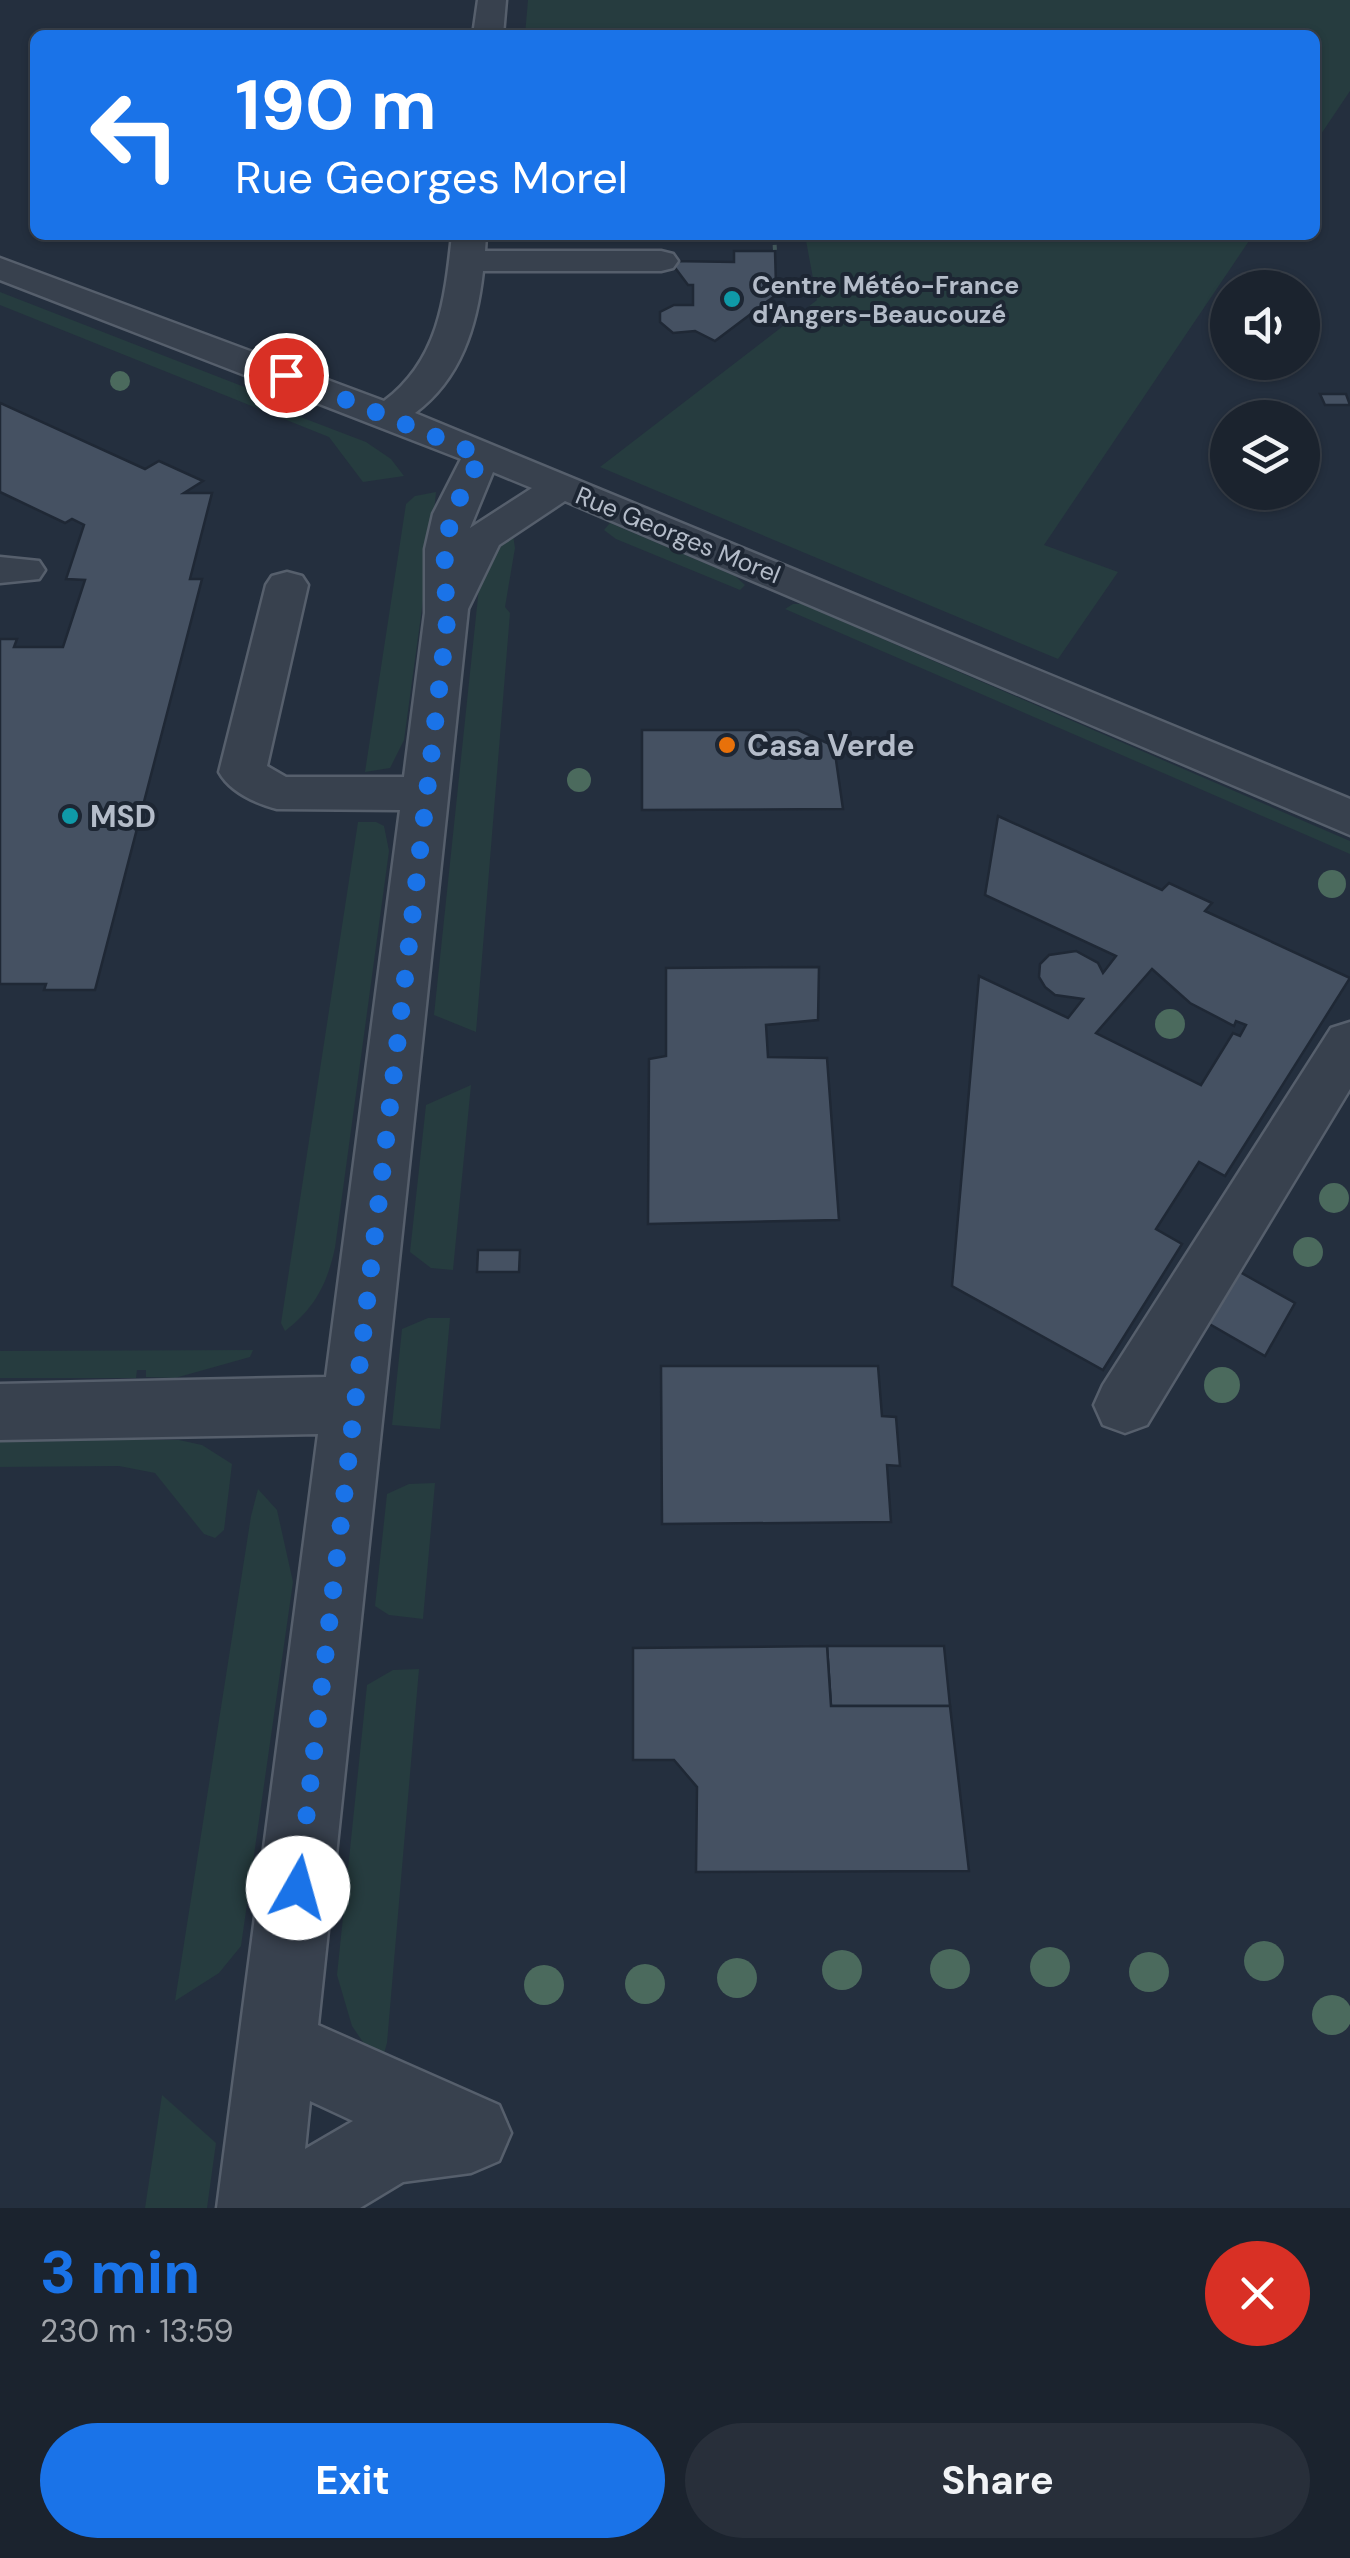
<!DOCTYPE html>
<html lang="en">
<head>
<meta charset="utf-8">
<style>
	:root { --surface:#1b232e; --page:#282f3a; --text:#f1f3f6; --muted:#a0a4aa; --line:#39404a; --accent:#1a73e8 }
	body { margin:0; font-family:"DM Sans",sans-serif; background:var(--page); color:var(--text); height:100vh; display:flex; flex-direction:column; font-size:38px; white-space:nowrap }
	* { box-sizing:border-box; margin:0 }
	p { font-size:32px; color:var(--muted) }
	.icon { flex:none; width:55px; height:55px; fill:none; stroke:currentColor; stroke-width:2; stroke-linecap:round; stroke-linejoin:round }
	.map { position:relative; height:2208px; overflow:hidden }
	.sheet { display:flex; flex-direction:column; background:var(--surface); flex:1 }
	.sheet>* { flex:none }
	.guide { position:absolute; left:30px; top:30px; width:1290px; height:210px; border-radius:15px; box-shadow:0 2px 8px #0004,0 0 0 2px var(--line); background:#1a73e8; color:#fff; overflow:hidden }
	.fabs { position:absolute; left:1210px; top:270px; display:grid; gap:20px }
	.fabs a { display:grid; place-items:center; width:110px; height:110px; border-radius:50%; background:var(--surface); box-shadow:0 2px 8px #0004,0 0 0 2px var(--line); font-size:50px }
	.pin { position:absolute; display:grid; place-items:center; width:85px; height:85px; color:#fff; margin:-42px; border:5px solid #fff; border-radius:50%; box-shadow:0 2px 10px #0007 }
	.me { position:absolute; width:110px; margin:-55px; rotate:7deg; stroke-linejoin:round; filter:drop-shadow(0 0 8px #0008) }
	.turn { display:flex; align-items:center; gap:35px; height:210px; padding:0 40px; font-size:45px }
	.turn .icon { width:130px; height:130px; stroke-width:2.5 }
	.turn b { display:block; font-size:70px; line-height:85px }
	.round { display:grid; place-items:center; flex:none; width:105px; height:105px; border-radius:52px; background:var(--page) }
	.head { display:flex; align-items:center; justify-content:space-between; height:170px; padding:0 40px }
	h1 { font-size:60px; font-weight:700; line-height:75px; color:var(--accent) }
	.primary-button { display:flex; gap:20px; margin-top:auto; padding:20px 40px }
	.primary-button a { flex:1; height:115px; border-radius:60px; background:var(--accent); color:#fff; font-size:40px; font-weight:700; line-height:115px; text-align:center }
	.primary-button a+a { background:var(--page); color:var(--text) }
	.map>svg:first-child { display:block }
</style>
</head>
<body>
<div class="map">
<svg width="1350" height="2208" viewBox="0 0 1350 2208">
	<rect width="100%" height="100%" fill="#242f3e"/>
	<g fill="#263c3f">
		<path d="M528,0H1350V91L1315,143V35H525Z"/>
		<path d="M805,235H1253L1044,545L1118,572L1058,659L600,467L817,300Z"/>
		<path d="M0,292L270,397L264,403L366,442L391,459L404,476L363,482L329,437L0,305Z"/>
		<path d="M436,492L430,553H423V557H429L404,740L390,768L365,772L406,504L415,496Z"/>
		<path d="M610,523L735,576L745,585L740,590L616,539L604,530Z"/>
		<path d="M512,528L515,548L505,607L510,613L476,1032L434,1015L482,559Z"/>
		<path d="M793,604H802L1350,841V854L785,609Z"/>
		<path d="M358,822H376L384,826L389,851L335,1248C327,1284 315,1308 285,1331L281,1323Z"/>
		<path d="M471,1085L453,1270L431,1268L410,1252L426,1105Z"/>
		<path d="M428,1318H450L440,1429L392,1425L402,1329Z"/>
		<path d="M253,1350L250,1357L175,1378L146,1377V1370H137L136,1378H0V1351Z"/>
		<path d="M0,1440H179L202,1445L232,1464L224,1530L215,1538L204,1534L155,1473L119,1466L0,1467Z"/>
		<path d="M435,1483L423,1619L389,1615L375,1606L387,1494L409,1484Z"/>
		<path d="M258,1489L277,1510L293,1582L241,1946L219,1973L175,2001L251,1516Z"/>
		<path d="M419,1669L387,2043L383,2057L365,2045L352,2026L337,1975L367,1685L393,1670Z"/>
		<path d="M162,2095L216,2143L207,2208H145Z"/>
	</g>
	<g fill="#455162" stroke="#1f2835" stroke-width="2.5" fill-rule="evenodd">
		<path d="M734,251H775L776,285L772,284V290L780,292L715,341L695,331L673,333L660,322V312L674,305H693V285H688L670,261L734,262Z"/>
		<path d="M1320,394H1346L1350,405H1325Z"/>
		<path d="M0,403L145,469L159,461L203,481L184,493H212L190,579H202L95,990H44L46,984H0V639H17L14,647H63L85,580L66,579L84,525L72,519L65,523L0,492Z"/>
		<path d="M642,730H798L834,746L843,809L642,810Z"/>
		<path d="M998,816L1162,890L1169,883L1212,903L1205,911L1350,978L1225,1176L1199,1162L1156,1229L1182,1244L1103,1370L952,1286L979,976L1068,1018L1083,999L1055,995L1045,987L1039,977L1040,964L1049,955L1076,951L1098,963L1103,973L1116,956L985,895ZM1152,969L1190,1003L1234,1026L1236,1021L1246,1025L1240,1036L1233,1033L1201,1085L1096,1033Z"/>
		<path d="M819,967L818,1020L766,1025L768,1057L827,1058L839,1220L648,1224L649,1059L666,1056V968Z"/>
		<path d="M478,1250H520L519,1272H477Z"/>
		<path d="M1238,1271L1295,1303L1265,1356L1206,1322Z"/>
		<path d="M661,1366H878L882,1416L896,1417L900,1466L887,1465L891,1522L662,1524Z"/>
		<path d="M827,1646H944L950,1706H831Z"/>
		<path d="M827,1646L831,1706H950L969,1871L696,1872L697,1787L674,1760H633V1648Z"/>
	</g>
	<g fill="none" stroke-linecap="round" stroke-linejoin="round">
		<g stroke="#565f6c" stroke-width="5">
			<g id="minor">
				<path d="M478,0H506L503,35H473Z"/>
				<path d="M452,235H486L485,251H661L673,254L678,261L673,268L661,271H483C477,326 461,379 415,413L1350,799V835L565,501L499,545L468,609L318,2025L499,2105L511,2133L499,2161L471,2173L403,2182L360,2208H217L318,1434L0,1440V1384L326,1377L400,810L277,809C255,803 230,792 219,772L266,585L272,576L287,572L302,576L308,585L267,766L286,777H404L425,613V549L433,514L461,459L0,280V258L384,401C439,360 445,299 452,235ZM493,472L532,488L470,528ZM310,2101L353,2121L305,2149Z"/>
				<path d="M0,557L39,561L45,570L39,579L0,583Z"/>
				<path d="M1350,1022V1089L1147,1425L1125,1433L1103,1425L1094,1405L1103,1385L1331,1028Z"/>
			</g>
		</g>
		<path stroke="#44595c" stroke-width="4" stroke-dasharray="5 5" stroke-linecap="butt" d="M774,235L775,251"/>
		<use href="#minor" fill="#38414e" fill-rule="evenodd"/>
	</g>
	<g fill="#4b6a5d">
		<circle cx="120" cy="381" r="10"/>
		<circle cx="579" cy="780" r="12"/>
		<circle cx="1332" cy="884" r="14"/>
		<circle cx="1170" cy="1024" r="15"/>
		<circle cx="1334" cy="1198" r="15"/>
		<circle cx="1308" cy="1252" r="15"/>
		<circle cx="1222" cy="1385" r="18"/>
		<circle cx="1264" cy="1961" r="20"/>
		<circle cx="1050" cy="1967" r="20"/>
		<circle cx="950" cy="1969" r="20"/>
		<circle cx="842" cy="1970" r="20"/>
		<circle cx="1149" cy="1972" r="20"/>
		<circle cx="737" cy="1978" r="20"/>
		<circle cx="645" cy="1984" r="20"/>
		<circle cx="544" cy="1985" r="20"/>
		<circle cx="1332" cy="2015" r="20"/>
	</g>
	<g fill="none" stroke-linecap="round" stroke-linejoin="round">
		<path stroke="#1a73e8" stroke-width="18" stroke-dasharray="0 32.4" d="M286,375L482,456C447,516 439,544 448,613L298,1888"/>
	</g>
	<g fill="#0f9aa8" stroke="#1d2633" stroke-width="4">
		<circle cx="732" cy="299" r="10"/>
		<circle cx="70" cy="816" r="10"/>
	</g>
	<circle fill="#e8710a" stroke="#1d2633" stroke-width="4" cx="727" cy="745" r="10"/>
	<g text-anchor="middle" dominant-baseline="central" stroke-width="8" stroke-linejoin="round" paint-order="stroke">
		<g font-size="25" font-weight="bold" fill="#b4bcc9" stroke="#1d2633" text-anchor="start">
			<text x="752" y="285">Centre Météo-France<tspan x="752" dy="29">d'Angers-Beaucouzé</tspan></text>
		</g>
		<g font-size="25" fill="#b4bcc9" stroke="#1d2633">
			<text transform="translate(678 535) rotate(22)">Rue Georges Morel</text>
		</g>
		<g font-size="30" font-weight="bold" fill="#b4bcc9" stroke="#1d2633" text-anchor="start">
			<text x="747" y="745">Casa Verde</text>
			<text x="90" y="816">MSD</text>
		</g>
	</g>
</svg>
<div class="fabs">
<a><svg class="icon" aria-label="sound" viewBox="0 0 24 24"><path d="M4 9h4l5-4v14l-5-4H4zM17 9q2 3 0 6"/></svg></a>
<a><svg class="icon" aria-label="layers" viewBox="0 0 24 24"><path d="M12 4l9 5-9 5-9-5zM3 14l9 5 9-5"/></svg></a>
</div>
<div class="pin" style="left:286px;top:375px;background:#d93025"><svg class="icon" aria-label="arrive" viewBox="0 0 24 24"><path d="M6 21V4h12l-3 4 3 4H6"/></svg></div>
<svg class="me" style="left:298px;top:1888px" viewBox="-20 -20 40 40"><circle r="19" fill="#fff"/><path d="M0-13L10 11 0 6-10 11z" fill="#1a73e8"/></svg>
<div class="guide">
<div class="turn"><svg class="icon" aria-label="left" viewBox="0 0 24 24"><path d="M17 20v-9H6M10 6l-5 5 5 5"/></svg><div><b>190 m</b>Rue Georges Morel</div></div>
</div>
</div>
<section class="sheet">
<div class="head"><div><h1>3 min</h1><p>230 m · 13:59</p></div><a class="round" style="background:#d93025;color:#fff"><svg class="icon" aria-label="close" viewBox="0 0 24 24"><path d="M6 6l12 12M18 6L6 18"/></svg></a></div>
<div class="primary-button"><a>Exit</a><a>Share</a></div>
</section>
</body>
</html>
